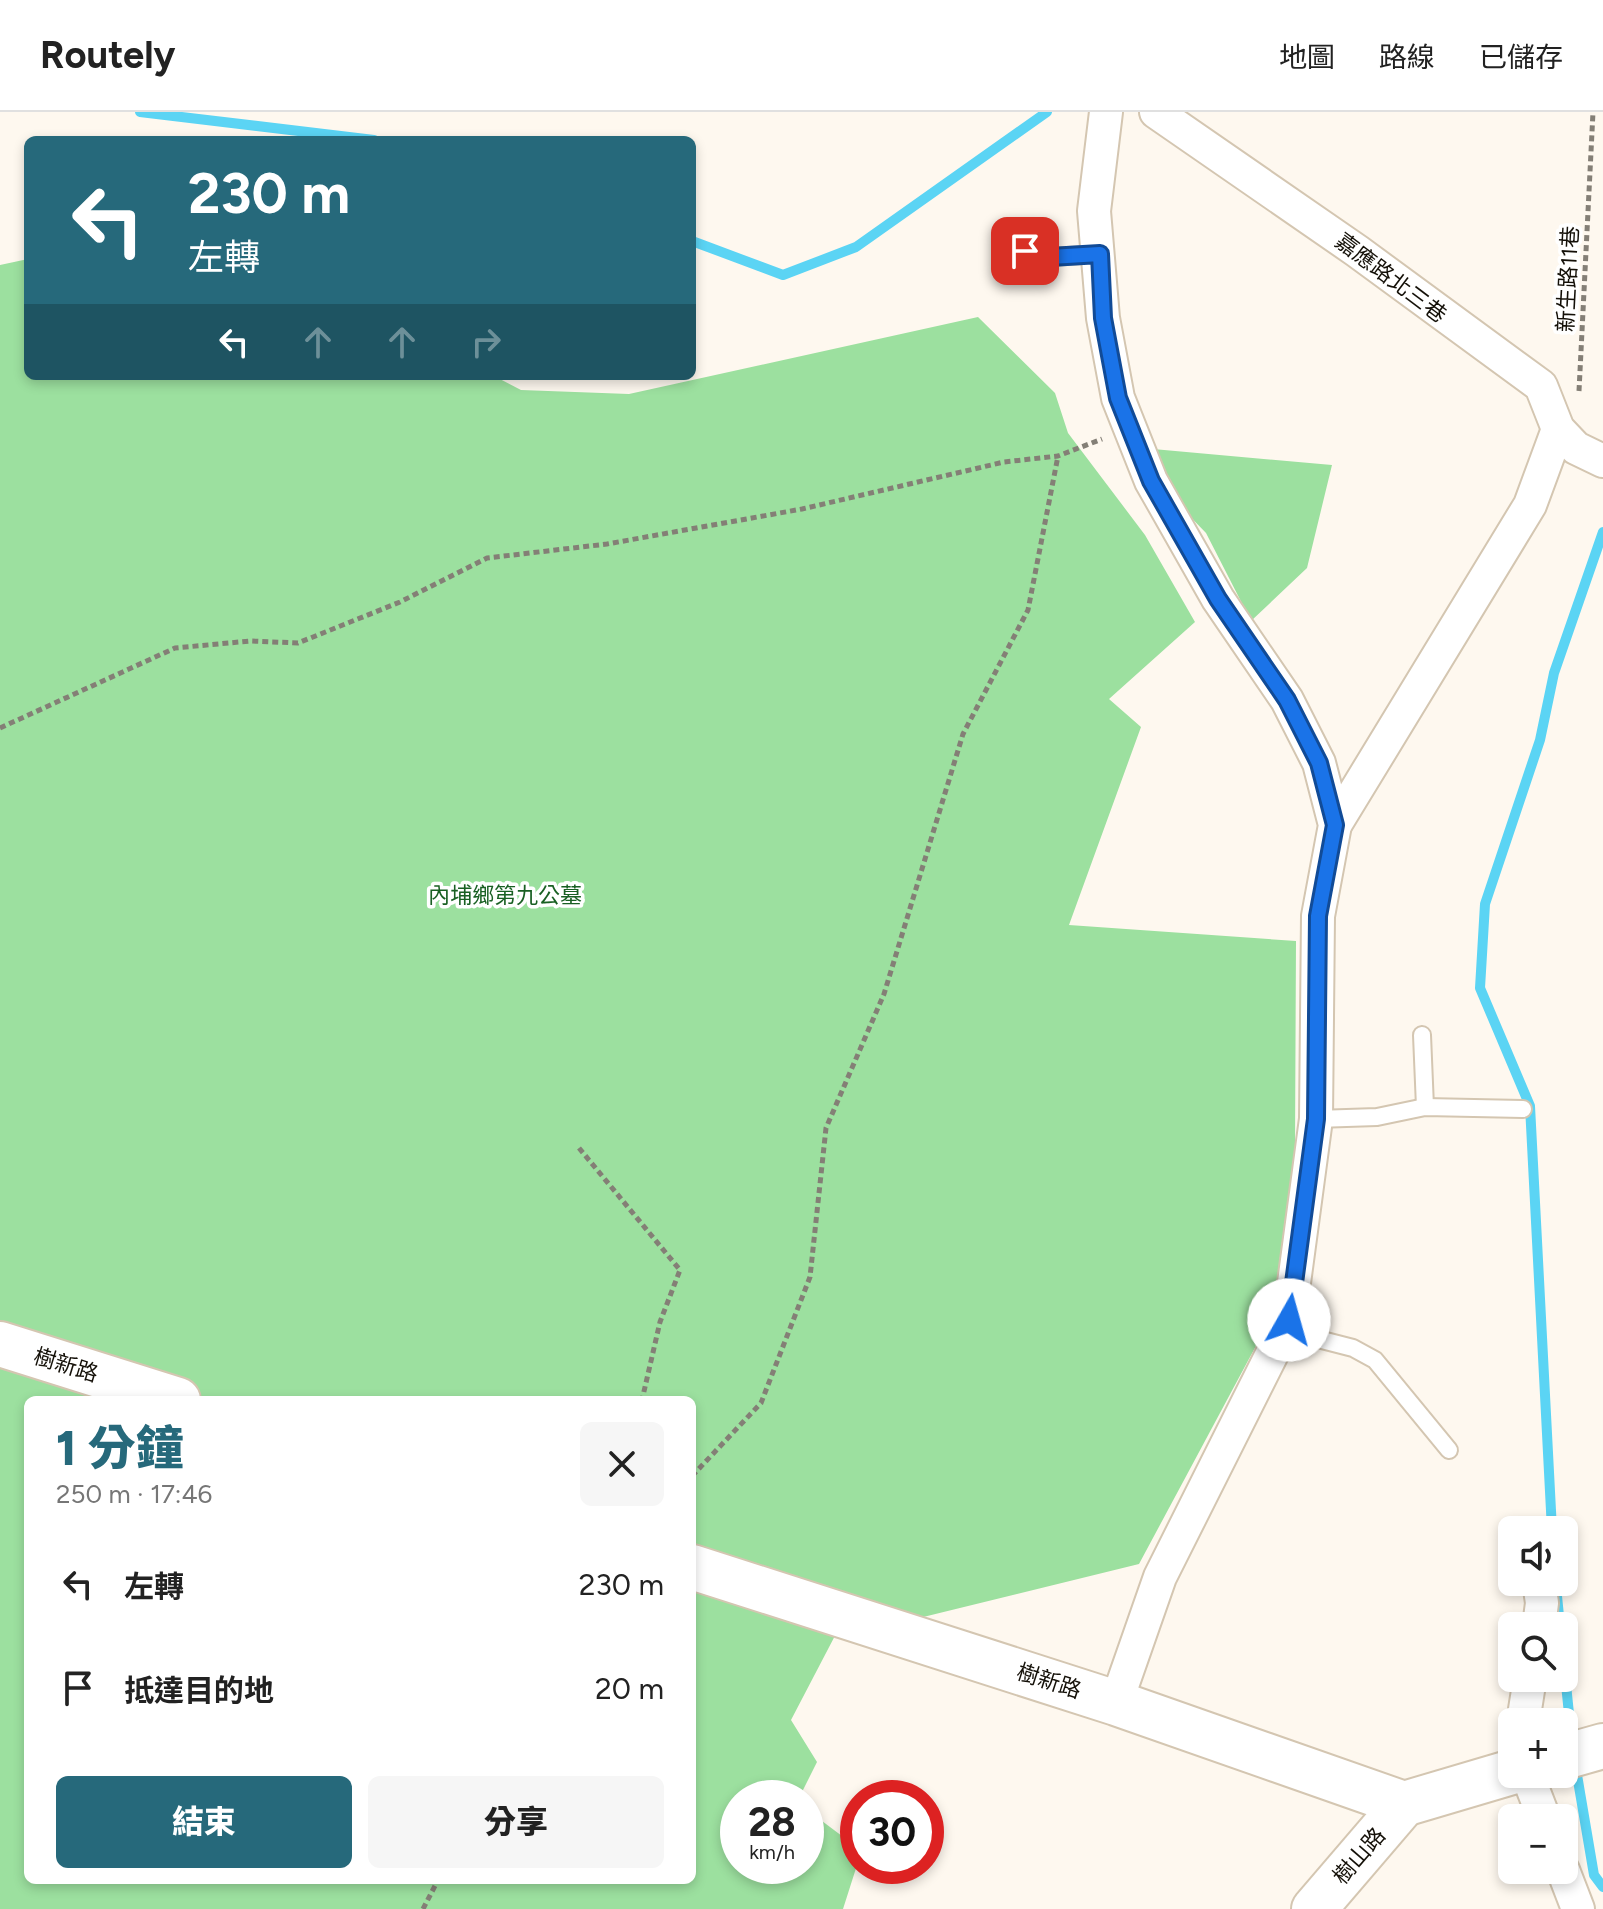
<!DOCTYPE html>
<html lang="zh-TW">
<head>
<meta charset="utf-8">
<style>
	:root { --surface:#fff; --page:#f6f6f6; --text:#222; --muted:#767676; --line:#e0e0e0; --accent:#26697b }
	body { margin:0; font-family:Figtree,"Noto Sans TC",sans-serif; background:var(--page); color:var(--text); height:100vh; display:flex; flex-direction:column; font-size:30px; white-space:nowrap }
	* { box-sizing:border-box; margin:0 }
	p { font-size:26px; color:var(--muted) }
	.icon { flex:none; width:44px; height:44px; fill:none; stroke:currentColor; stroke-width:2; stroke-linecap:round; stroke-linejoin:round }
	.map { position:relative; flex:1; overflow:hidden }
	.sheet { position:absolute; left:24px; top:1284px; width:672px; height:488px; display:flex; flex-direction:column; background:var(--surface); border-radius:12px; box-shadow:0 4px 12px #0003 }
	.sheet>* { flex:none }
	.guide { position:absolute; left:24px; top:24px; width:672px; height:244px; border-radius:12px; box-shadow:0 4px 12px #0003; background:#26697b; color:#fff; overflow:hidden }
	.buttons { position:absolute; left:1498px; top:1404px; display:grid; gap:16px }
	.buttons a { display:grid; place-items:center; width:80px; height:80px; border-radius:12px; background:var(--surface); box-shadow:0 4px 12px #0003; font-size:40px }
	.speed { position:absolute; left:720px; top:1668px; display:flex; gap:16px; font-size:40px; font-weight:700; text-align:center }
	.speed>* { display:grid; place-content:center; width:104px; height:104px; border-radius:50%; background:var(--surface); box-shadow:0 4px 12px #0003; line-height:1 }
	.speed small { font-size:20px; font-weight:400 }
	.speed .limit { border:12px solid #d22; background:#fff; color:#111 }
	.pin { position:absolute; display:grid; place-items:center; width:68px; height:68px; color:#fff; margin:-34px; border-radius:16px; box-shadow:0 4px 12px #0006 }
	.me { position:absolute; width:88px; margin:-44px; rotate:7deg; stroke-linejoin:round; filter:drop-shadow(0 0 6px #0008) }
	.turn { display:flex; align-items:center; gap:28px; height:168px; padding:0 32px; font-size:36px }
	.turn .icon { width:104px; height:104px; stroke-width:2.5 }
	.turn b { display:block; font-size:56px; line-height:68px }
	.lanes { display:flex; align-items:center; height:76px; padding:0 32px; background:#0003; justify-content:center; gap:40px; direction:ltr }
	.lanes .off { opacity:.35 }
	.round { display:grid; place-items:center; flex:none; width:84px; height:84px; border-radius:12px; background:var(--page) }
	.headline { display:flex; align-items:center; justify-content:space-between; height:136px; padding:0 32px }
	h1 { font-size:48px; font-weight:800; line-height:60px; color:var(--accent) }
	.primary-button { display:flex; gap:16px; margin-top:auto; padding:16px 32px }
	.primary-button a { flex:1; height:92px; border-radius:12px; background:var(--accent); color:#fff; font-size:32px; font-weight:800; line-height:92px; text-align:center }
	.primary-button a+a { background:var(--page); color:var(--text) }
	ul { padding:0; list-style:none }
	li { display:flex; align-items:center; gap:24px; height:104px; padding:0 32px }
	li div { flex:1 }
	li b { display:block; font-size:30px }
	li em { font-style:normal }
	header { display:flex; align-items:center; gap:48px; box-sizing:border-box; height:112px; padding:0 40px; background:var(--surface); border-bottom:2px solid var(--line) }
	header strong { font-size:38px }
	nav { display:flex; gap:44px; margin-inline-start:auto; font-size:28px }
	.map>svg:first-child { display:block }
</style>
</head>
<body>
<header>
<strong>Routely</strong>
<nav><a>地圖</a><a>路線</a><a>已儲存</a></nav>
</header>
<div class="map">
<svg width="1603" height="1797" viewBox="0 0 1603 1797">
	<rect width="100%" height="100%" fill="#fef8ef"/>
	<g fill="#9ce09f" fill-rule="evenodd">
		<path d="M28,147V264H494L521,278L629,282L978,205L1055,281L1068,321L1145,423L1195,510L1109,587L1141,615L1069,813L1296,829L1295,1034L1272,1204L1139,1452L911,1508L850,1495L791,1608L817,1650L799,1686H738V1754H806V1697L858,1736V1750L843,1797H0V153ZM28,1288H692V1768H28Z"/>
		<path d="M1142,336L1332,353L1307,456L1251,509L1206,421L1178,392Z"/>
	</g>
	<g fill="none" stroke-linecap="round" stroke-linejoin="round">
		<g stroke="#5bd4f4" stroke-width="10">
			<path d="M140,0L374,28"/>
			<path d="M692,129L783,163L856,135L1047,0"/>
			<path d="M1552,1418L1530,994L1480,876L1485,792L1540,628L1554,561L1603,420"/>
			<path d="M1557,1484L1560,1514"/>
			<path d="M1564,1553L1572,1631"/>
			<path d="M1575,1651L1594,1763L1603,1775"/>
		</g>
		<g stroke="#d4c6b1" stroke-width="20">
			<g id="lane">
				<path d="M1001,134L1050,145L1100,142"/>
				<path d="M1422,923L1425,995"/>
				<path d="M1316,1007L1377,1005L1425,995L1523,997"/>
				<path d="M1289,1208L1318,1227L1353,1236L1375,1248L1449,1338"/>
			</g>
		</g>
		<g stroke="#d4c6b1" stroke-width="36">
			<g id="street">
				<path d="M1106,0L1094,99L1103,206L1118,286L1151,369L1218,487L1287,588L1319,651L1335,713L1318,804L1316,1007L1289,1208L1160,1465L1116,1591"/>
				<path d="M1156,0L1357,139L1541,274L1558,317L1576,336L1603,349"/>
				<path d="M1335,713L1530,393L1558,317"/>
				<path d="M1539,1514L1542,1491L1539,1470"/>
				<path d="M1523,1610L1530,1566"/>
				<path d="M1527,1662L1544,1706"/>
				<path d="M1563,1758L1578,1797"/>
			</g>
		</g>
		<g stroke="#d4c6b1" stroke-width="48">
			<g id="secondary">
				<path d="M0,1232L178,1288"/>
				<path d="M692,1455L1116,1591L1404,1692"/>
				<path d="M1564,1645L1603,1634"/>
				<path d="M1404,1692L1512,1660"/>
				<path d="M1314,1797L1404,1692"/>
			</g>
		</g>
		<g stroke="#847f76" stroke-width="5" stroke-dasharray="6 4" stroke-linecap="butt">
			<path d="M1579,279L1593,0"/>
			<path d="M0,616L175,536L250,529L298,531L400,490L487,446L607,432L802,397L1004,350L1058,344L1102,327"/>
			<path d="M579,1036L680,1158L660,1210L642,1288"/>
			<path d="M692,1364L761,1291L810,1165L826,1016L884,882L963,622L1028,498L1058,344"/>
			<path d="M423,1797L438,1768"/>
		</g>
		<use href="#lane" stroke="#fff" stroke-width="16"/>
		<use href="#street" stroke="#fff" stroke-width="32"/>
		<use href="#secondary" stroke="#fff" stroke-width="44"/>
	</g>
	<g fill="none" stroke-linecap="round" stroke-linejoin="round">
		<g stroke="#114b97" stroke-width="20">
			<path id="route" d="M1025,139L1050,145L1100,142L1103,206L1118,286L1151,369L1218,487L1287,588L1319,651L1335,713L1318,804L1316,1007L1289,1208"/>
		</g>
		<use href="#route" stroke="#1a73e8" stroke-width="14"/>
	</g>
	<g text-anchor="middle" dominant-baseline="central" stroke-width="7" stroke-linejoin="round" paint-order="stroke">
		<g font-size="22" fill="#141008" stroke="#fff">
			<text transform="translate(1391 166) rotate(37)">嘉應路北三巷</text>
			<text transform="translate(1568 167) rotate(-87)">新生路11巷</text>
			<text transform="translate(66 1253) rotate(17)">樹新路</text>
			<text transform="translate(1049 1569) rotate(18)">樹新路</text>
			<text transform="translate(1359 1744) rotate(-49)">樹山路</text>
		</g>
		<g font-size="22" fill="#196023" stroke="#fff">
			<text x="505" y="783">內埔鄉第九公墓</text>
		</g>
	</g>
</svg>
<div class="buttons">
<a><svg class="icon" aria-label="sound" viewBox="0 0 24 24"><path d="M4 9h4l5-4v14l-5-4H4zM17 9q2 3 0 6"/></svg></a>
<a><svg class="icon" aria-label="search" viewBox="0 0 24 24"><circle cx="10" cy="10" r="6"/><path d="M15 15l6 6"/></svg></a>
<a>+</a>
<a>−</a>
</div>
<div class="speed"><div>28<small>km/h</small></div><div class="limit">30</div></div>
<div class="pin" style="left:1025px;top:139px;background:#d93025"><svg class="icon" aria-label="arrive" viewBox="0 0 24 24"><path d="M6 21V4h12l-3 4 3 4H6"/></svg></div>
<svg class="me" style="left:1289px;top:1208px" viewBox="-20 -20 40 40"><circle r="19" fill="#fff"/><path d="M0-13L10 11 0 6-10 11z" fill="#1a73e8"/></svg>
<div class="guide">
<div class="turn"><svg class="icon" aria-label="left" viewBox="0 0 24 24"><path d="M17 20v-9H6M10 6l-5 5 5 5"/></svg><div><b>230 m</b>左轉</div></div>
<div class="lanes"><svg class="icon" aria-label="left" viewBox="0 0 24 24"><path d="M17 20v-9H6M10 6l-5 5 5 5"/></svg><svg class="icon off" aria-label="ahead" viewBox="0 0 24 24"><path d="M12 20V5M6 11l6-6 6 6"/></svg><svg class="icon off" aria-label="ahead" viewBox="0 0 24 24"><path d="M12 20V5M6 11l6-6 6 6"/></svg><svg class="icon off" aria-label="right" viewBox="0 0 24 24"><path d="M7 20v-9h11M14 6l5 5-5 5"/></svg></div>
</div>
<section class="sheet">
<div class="headline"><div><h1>1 分鐘</h1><p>250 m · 17:46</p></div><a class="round"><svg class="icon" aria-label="close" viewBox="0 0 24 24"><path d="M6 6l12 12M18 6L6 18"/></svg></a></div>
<ul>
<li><svg class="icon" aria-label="left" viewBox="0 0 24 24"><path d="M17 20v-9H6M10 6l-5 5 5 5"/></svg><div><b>左轉</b></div><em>230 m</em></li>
<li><svg class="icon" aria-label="arrive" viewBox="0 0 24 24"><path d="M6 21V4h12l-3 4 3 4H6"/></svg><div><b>抵達目的地</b></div><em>20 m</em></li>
</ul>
<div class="primary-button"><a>結束</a><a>分享</a></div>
</section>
</div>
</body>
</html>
